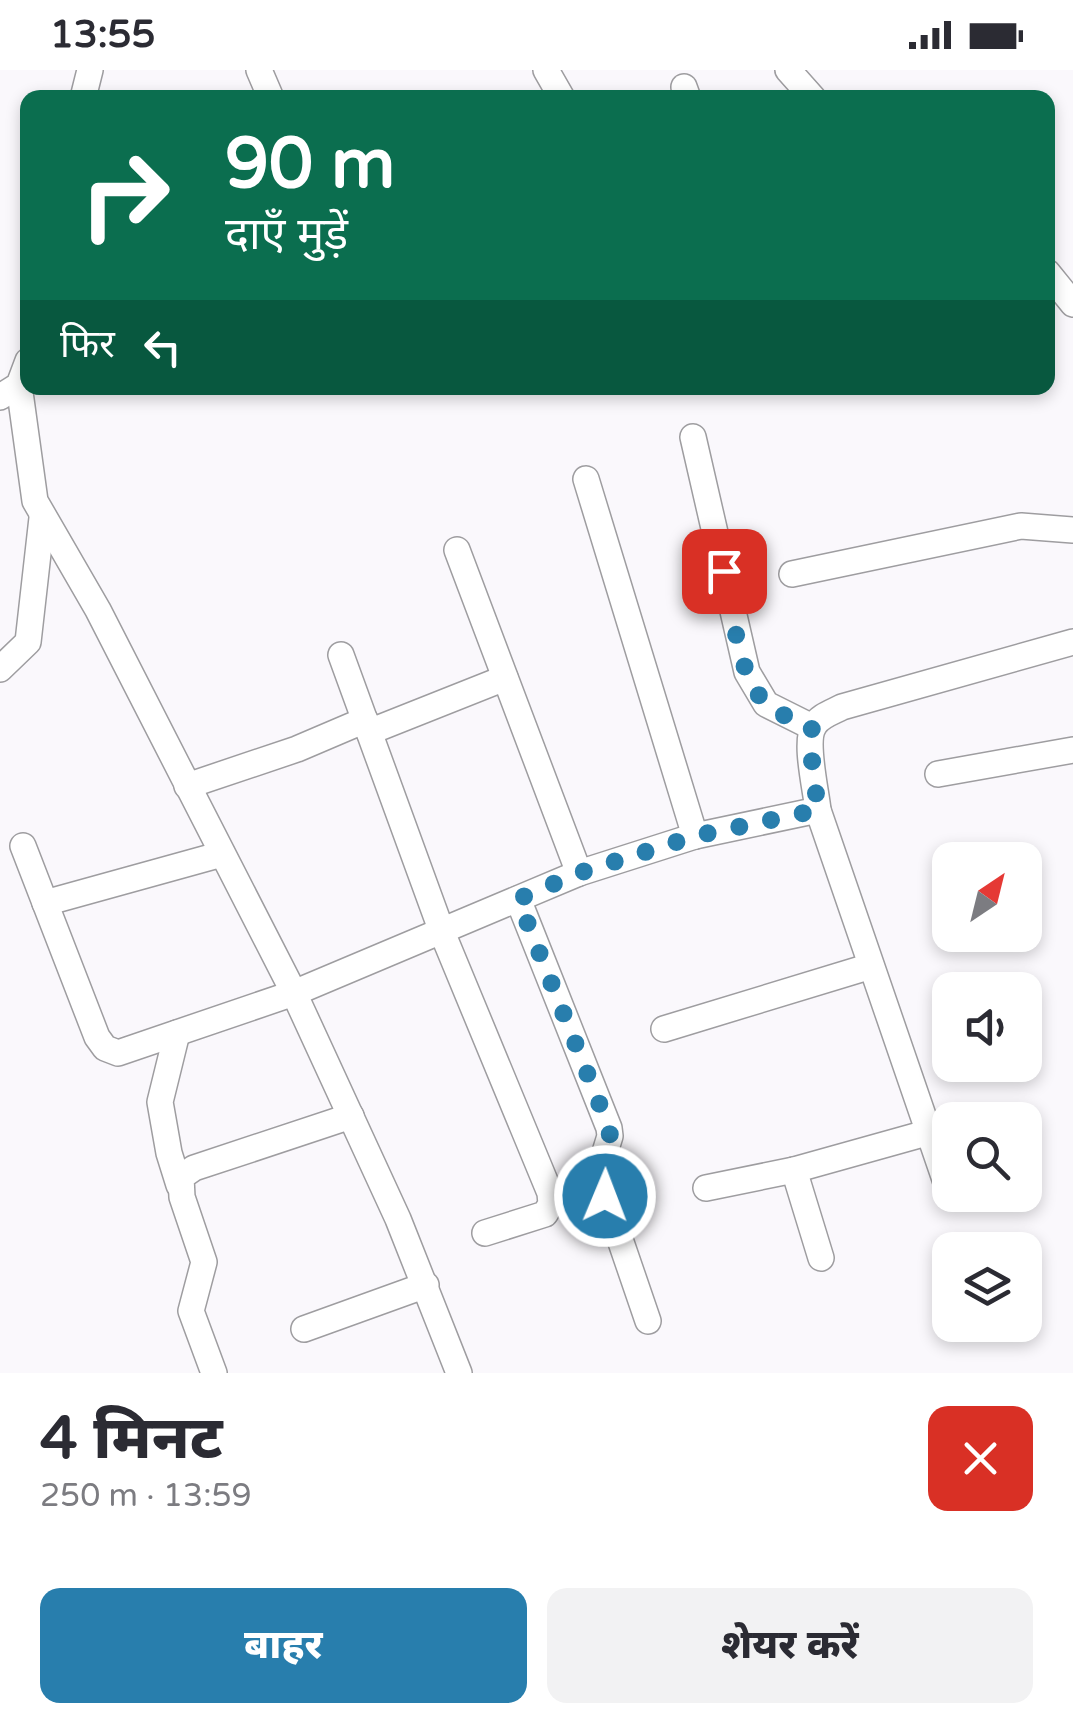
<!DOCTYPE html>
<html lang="hi">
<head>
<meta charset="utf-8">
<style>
	:root { --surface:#fff; --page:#f2f2f3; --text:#2b2b33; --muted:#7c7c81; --accent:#287ead }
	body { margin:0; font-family:"Varela Round","Noto Sans Devanagari",sans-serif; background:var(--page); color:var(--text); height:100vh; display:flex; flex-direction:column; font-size:38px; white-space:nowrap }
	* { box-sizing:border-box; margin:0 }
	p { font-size:32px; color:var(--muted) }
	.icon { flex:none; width:55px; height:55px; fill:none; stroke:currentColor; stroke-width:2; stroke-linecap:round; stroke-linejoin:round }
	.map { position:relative; height:1303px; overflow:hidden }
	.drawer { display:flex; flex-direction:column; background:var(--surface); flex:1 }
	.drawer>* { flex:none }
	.banner { position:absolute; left:20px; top:20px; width:1035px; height:305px; border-radius:20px; box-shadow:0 5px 15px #0003; background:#0b6e4f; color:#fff; overflow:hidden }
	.needle { width:65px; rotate:35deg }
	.fabs { position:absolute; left:932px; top:772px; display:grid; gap:20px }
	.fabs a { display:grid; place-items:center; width:110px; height:110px; border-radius:20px; background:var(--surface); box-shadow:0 5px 15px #0003; font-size:50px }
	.pin { position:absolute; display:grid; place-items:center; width:85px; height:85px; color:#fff; margin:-42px; border-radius:20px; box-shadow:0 5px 15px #0006 }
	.me { position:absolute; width:110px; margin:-55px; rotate:1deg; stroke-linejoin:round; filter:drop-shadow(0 0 8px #0008) }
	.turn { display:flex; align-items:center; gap:35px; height:210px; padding:0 40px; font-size:45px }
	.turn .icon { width:130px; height:130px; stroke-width:2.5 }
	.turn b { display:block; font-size:70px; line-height:85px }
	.then { display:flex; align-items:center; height:95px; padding:0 40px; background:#0003; gap:20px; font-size:38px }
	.round { display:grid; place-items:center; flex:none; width:105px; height:105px; border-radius:20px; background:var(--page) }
	.head { display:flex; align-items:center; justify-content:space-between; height:170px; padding:0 40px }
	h1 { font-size:60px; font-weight:800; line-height:75px }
	.button { display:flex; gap:20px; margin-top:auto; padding:20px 40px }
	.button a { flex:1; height:115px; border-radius:20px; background:var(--accent); color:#fff; font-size:40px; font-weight:800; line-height:115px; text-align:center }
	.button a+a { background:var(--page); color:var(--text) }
	.status { display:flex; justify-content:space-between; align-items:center; height:70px; padding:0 50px; background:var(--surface); direction:ltr }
	.status svg { height:28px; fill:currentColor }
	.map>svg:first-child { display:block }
</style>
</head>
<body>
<div class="status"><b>13:55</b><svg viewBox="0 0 49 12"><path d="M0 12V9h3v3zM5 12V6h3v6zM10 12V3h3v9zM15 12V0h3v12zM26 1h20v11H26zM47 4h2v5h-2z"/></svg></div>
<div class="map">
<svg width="1073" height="1303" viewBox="0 0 1073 1303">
	<rect width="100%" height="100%" fill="#faf8fc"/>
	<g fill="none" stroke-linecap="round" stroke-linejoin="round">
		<g stroke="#9e9da0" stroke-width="28">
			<g id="minor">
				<path d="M259,0L271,28"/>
				<path d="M546,0L562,28"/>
				<path d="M788,0L813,28"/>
				<path d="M684,17L688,28"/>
				<path d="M83,28L90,0"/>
				<path d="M1048,203L1073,234"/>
				<path d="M19,315L35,431L98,540L294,923L398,1149L459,1303"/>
				<path d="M0,327L19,315L28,291"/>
				<path d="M693,367L747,602L766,634L812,657"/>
				<path d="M586,409L695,766"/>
				<path d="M457,480L579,803"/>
				<path d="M792,504L1021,456L1073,460"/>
				<path d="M341,585L442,862L550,1123L551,1134L545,1144L485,1163"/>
				<path d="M0,599L28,572L42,448"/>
				<path d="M369,662L505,608"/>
				<path d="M938,704L1073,680"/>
				<path d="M187,716L297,679L365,650"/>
				<path d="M23,776L97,967L105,978L118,983L294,923L579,803L695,766L818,740"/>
				<path d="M518,829L609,1058L610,1066L598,1105L648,1251"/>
				<path d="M45,833L222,784"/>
				<path d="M664,959L871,896"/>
				<path d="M177,963L160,1032L169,1083L179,1115"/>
				<path d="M794,1100L821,1188"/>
				<path d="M706,1118L794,1100L930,1062"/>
				<path d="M950,1124L818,740C816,720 804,671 814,656C819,646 833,642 842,637L1073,572"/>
				<path d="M304,1259L426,1215"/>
				<path d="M214,1303L191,1241L204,1192L182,1127L181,1107L194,1098L351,1046"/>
			</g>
		</g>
		<use href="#minor" stroke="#fff" stroke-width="25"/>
	</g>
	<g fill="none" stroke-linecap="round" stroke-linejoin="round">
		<path stroke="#287ead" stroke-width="18" stroke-dasharray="0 32.4" d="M605,1126L598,1106L610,1066L609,1058L518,829L579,803L695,766L818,740L810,674L812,657C795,650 776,644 763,630C738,605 732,536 724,501"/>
	</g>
</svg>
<div class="fabs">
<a><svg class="needle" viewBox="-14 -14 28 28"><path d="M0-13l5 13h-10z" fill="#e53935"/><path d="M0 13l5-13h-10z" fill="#7c7c81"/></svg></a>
<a><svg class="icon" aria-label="sound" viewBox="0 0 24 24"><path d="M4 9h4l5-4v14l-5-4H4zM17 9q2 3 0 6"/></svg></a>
<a><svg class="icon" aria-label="search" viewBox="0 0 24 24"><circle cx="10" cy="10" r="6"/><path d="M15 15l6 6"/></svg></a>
<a><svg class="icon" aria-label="layers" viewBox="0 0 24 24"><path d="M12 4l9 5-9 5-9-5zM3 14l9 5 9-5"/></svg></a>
</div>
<div class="pin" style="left:724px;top:501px;background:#d93025"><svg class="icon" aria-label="arrive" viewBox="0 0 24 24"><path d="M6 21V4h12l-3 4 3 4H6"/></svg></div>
<svg class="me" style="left:605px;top:1126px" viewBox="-20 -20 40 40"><circle r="17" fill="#287ead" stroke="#fff" stroke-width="3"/><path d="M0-11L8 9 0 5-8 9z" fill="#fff"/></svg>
<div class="banner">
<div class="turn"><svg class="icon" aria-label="right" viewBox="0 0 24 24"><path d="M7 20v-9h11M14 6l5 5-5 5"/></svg><div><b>90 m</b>दाएँ मुड़ें</div></div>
<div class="then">फिर<svg class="icon" aria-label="left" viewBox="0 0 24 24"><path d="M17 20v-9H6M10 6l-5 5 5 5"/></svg></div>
</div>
</div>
<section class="drawer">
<div class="head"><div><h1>4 मिनट</h1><p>250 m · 13:59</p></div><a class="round" style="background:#d93025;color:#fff"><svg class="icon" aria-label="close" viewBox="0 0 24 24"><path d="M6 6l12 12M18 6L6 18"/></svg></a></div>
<div class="button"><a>बाहर</a><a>शेयर करें</a></div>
</section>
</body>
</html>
